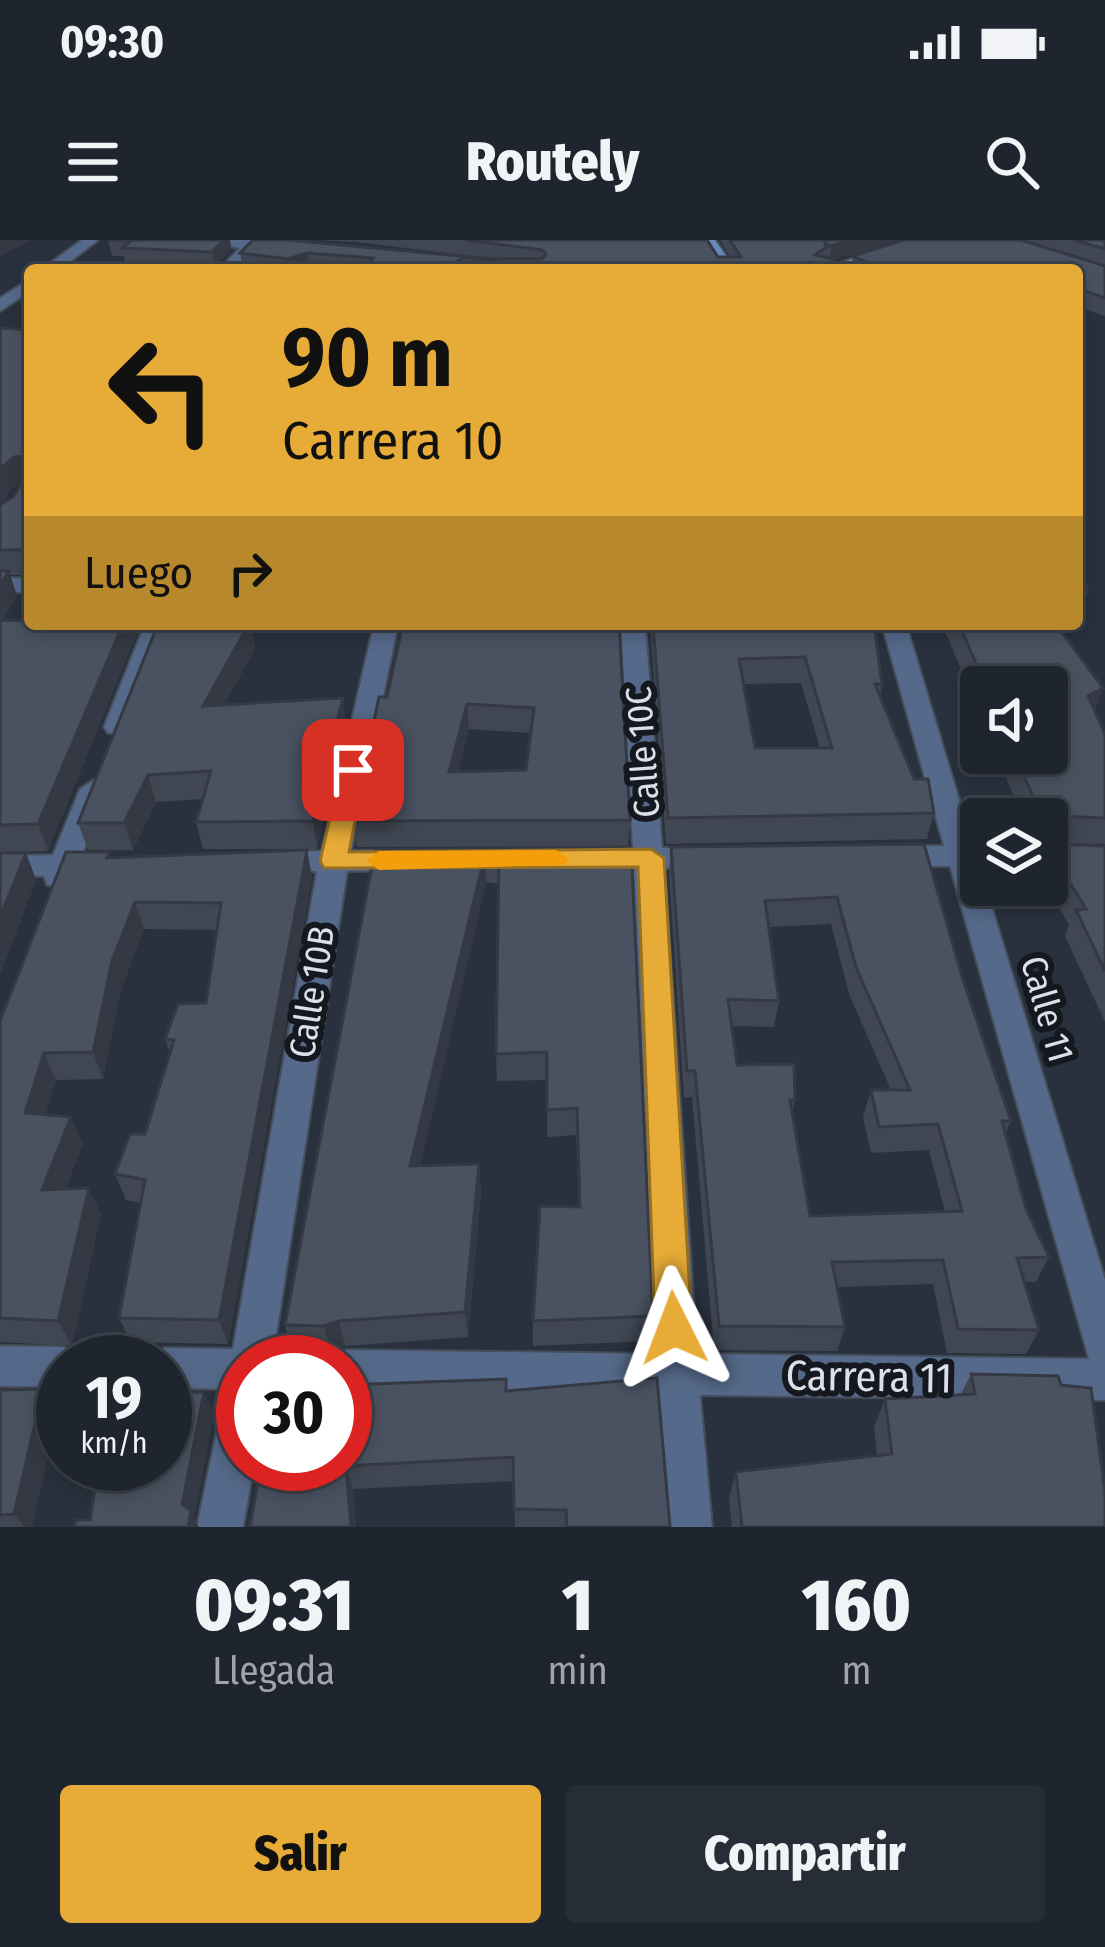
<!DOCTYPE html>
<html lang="es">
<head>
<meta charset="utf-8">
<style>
	:root { --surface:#1f252e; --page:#272d36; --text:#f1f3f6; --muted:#a1a5aa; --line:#3c424a; --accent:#e7ac37 }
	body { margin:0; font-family:"Fira Sans Condensed",sans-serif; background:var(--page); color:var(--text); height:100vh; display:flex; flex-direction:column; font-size:45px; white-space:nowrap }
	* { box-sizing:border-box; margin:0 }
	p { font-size:39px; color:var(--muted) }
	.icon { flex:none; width:66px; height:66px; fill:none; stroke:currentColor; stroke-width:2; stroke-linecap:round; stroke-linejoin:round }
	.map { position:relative; height:1287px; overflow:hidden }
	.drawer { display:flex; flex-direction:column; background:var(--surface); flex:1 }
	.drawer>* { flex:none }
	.banner { position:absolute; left:24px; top:24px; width:1059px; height:366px; border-radius:12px; box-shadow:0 6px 18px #0003,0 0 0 3px var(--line); background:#e7ac37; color:#111; overflow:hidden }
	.buttons { position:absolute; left:960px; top:426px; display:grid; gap:24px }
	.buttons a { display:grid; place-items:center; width:108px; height:108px; border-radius:12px; background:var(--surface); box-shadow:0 6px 18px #0003,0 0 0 3px var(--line); font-size:60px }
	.speed { position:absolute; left:36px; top:1095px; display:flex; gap:24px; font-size:60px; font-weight:700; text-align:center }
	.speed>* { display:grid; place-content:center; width:156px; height:156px; border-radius:50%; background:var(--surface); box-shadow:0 6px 18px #0003,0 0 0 3px var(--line); line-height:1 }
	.speed small { font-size:30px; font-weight:400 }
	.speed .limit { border:18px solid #d22; background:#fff; color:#111 }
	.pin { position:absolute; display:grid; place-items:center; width:102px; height:102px; color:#fff; margin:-51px; border-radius:24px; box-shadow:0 6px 18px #0006 }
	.me { position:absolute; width:132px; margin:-66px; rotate:357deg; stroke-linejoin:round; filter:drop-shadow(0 0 9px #0008) }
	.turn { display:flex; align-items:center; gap:42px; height:252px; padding:0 60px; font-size:54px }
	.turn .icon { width:156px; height:156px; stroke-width:2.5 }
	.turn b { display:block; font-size:84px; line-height:102px }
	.then { display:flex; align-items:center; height:114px; padding:0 60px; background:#0003; gap:24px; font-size:45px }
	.eta { display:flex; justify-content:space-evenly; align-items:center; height:204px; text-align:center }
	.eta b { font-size:72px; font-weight:800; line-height:84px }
	.button { display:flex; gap:24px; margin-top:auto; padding:24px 60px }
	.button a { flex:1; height:138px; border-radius:12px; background:var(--accent); color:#111; font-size:48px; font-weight:800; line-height:138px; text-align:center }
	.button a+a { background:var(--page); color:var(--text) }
	.status { display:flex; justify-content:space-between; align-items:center; height:84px; padding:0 60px; background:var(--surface); direction:ltr }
	.status svg { height:33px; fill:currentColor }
	header { display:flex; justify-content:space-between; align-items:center; height:156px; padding:0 60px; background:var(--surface); font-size:54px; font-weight:800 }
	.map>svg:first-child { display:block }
</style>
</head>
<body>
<div class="status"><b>09:30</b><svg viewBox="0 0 49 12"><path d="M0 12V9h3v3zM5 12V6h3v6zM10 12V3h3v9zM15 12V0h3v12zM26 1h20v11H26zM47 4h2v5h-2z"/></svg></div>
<header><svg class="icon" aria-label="menu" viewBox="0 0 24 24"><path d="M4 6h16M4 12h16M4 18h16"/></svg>Routely<svg class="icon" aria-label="search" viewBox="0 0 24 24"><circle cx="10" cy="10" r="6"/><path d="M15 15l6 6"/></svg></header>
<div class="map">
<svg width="1105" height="1287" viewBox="0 0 1105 1287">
	<rect width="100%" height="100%" fill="#29313e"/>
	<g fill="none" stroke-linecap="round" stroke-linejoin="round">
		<g stroke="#454d59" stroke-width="4">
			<g id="street">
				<path d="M82,0H98L59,30H41Z"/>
				<path d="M192,0H263L296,7L289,11L255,9L235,30H218L240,8Z"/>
				<path d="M30,39V51L0,71V58Z"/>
				<rect x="0" y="338" width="30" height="14"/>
				<path d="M145,384H169L130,487L126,493H108L104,487Z"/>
				<path d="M374,384H398L351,611L411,610L426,620L411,630L347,631L272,1122H243V1224H254L243,1287H197L222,1166L233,1149L165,1148V1122H147L150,1114L165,1108L233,1109L317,631L267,632L252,622L267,612L322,611Z"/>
				<path d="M621,384H645L662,608H711L726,618L711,628H664L697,1114L1089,1119L950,626H891L876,616L891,606H944L882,384H906L973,606H981V645H985L1105,1040V1160L700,1155L712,1287H666L658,1154L345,1150V1122H328L330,1116L345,1110L655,1114L634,629H591L576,619L591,609H633Z"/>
				<path d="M94,540L108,549L82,615L109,618L114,625L109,632L74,635L69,645H47L44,636H0V616L53,615L80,549Z"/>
				<path d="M0,1106L63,1107L78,1113L82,1122H63V1147L0,1146Z"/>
			</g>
		</g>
		<g stroke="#454d59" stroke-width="4">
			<g id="secondary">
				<path d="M701,0H715L736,30H720Z"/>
				<path d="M912,0H935L841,30H817Z"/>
			</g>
		</g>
		<use href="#street" fill="#55698a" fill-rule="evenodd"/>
		<use href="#secondary" fill="#6888bc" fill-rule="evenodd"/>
	</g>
	<g fill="#404753" fill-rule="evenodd">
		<path d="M230,0L231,10L215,27L126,24L124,16H112L108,1Z"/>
		<path d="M315,0H707L718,17H730L720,0H897L834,20L839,30H255L243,28L240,13L478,17L357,2Z"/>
		<path d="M904,0H1105V76L1077,66V30H850L853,16Z"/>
		<path d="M0,88L30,90V335H10L17,356L2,380L48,611L2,613H26L36,640L0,734ZM22,241L14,256L4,263L8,252Z"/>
		<path d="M1077,328L1088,350L1080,375H1077Z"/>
		<path d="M158,384H250L255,408L224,465L343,458L346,484L317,609H203L196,582L203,559L156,562L133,610H88L78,583Z"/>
		<path d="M619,384L630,580L628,606L357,607L353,581L387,457ZM469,489L531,493L526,530L458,532Z"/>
		<path d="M650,384H874L882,444L880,456L914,539L934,573L927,599L666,604ZM801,443L820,508H755L743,444Z"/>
		<path d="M942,384H1056L1105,494V604L1051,603L1047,614V579H1023L996,513H1047V447H981V477Z"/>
		<path d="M924,604L963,740L1011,881L1005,895L1026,969L1049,1017L1036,1042H1024L1039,1090L1026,1114L947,1113L933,1044L837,1047L845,1087L837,1111L714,1110L692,857L684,858L669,633L671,607ZM831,684L849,754L891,850H871L863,877L871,913L929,910L945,972L810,976L792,872L795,860L737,825L731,786L774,787L779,761L769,687Z"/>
		<path d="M1054,604L1105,606V782L1065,696L1069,685L1047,646L1049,641L1047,622Z"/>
		<path d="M631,607L653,1076L650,1101L533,1106V1081L579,967L576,895L547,897V840L497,841L496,814L498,644L486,642L420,926L479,924L481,951L468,1097L345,1106L330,1111L292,1109L285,1085L375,610Z"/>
		<path d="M307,610L312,638L228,1104L131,1102L119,1078L140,963L126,960L115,934L145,894L170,813L165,799L206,763L217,690L144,689L121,749L103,839L56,840L45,875L83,904L65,949L101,974L72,1106L0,1102V781L112,617Z"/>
		<path d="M971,1134L1061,1145L1100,1224L1105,1287H732L729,1258L736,1232L877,1216L874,1187L885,1159L961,1154Z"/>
		<path d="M43,1149L57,1173L32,1287H0V1150Z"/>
		<path d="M507,1151L670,1287H515L514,1241L353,1249L356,1287H250L261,1224Z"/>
	</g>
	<g fill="#343944">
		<path d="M0,0H32L0,16Z"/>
		<path d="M224,0H230L231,10L215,27L212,12Z"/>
		<path d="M850,0H897L829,22L831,6Z"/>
		<path d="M307,13L309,29L290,30L288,19Z"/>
		<path d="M463,17V30H455L454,24Z"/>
		<path d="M427,23L428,30H393Z"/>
		<path d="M27,216L30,240L21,241L8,252L0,272V228L14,217Z"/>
		<path d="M9,331L17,356L0,384V345Z"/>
		<path d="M123,384H141L48,611L38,584Z"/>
		<path d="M249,384L255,408L209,493L203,466Z"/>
		<path d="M1103,448L1094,474L1088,456Z"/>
		<path d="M343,458L346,484L317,609L313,581Z"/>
		<path d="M467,464L469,489L451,558L449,532Z"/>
		<path d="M148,535L156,562L133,610L124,583Z"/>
		<path d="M307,610L312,638L228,1104L219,1080Z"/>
		<path d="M26,613L36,640L0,734V677Z"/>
		<path d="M485,614L486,642L414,953L410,926Z"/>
		<path d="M135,662L144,689L121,749L103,839L93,812L112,721Z"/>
		<path d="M44,813L56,840L38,899L25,873Z"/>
		<path d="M71,877L83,904L55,976L42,950Z"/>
		<path d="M479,924L481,951L468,1097L465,1072Z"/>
		<path d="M89,948L101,974L72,1106L58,1081Z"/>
		<path d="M339,1081L345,1106L330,1111L324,1086Z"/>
		<path d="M43,1149L57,1173L32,1287H24L14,1274Z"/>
		<path d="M204,1152L214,1175L194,1278L199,1287H188L182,1265Z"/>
		<path d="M346,1226L353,1249L356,1287H351Z"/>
	</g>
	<g fill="#4a5261" stroke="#343944" stroke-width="3" fill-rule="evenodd">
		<path d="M109,0H224L212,12L122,8L131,1Z"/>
		<path d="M253,0H287L494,19H542L546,14L542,10L465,0H707L718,17H741L730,0H850L831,6L825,3L827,7L815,15L833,19L839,30H526L528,27L463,17L454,24L427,23L393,30H365L373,18L307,13L288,19L240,13Z"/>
		<path d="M904,0H1021L1105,26V58L1077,48V30H1029L1017,26L1003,30H883L853,16Z"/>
		<path d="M1074,0H1105V9Z"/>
		<path d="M0,88L30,90V310H0V265L14,256L25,234L27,216L14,217L0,229Z"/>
		<path d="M1077,328L1088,350H1077Z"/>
		<path d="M0,331H9L0,345Z"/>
		<path d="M0,380L30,381V384H123L38,584L0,585Z"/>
		<path d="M158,384H249L203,466L343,458L313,581L196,582L211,531L148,535L124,583H78Z"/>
		<path d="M403,384H619L630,580L353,581L379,457H387ZM467,464L534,468L526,530L449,532Z"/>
		<path d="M653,384H874L882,444H875L914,539H928L934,573L668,578ZM805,417L832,508H755L739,419Z"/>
		<path d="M959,384H1056L1103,448L1088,456L1105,494V578L1057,576L1052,581V601L1047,589V579H1043L1014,513H1047V447H986Z"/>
		<path d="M924,604L963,740L1011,881H1002L1026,969L1049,1017L1017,1018L1039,1090L958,1089L943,1020L832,1022L845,1087L719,1086L695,831H687L671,607ZM837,657L856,727L910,850H871L879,887L938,884L962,971L810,976L790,860H795L794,824L737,825L728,759L779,761L765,661Z"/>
		<path d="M1054,604L1105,606V731L1076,670L1086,669L1056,620H1061Z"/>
		<path d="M631,607L653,1076L533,1081L540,966L580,967L577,868L547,870V812L496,814L499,616L485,614L410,926L479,924L465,1072L339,1081L324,1086L285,1085L375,610Z"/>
		<path d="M307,610L219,1080L119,1078L145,940L115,934L130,894H145L174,800L165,799L178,764L206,763L221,663L135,662L112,721L93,812L44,813L25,873L71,877L42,950L89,948L58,1081L0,1078V781L66,612H110L107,618Z"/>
		<path d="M0,613H26L0,677Z"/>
		<path d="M971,1134L1058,1136L1061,1145L1091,1148L1105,1251V1287H742L736,1232L892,1214L885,1159L975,1154Z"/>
		<path d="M657,1138L670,1287H567L566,1270L514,1269L513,1217L346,1226L351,1287H250L261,1224H345V1145L506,1139V1151Z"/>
		<path d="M43,1149L14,1274L0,1275V1150Z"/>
		<path d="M204,1152L182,1265L191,1270L188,1287H74L76,1280H90L99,1224H165V1154Z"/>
	</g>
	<path fill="#e7ac37" stroke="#967024" stroke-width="3" d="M353,522L365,530L349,612L651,609L664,618L692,1088L687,1100L674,1105L660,1100L655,1088L638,627L324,628L320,621L341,530Z"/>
	<path fill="#f59e0b" d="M556,610L569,619L565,625L379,630L366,621L379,611Z"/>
	<g text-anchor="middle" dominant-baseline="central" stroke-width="12" stroke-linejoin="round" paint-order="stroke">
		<g font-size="36" fill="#dbe0e9" stroke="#15191f">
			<text transform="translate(643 512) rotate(-94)">Calle 10C</text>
			<text transform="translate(312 752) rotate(-81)">Calle 10B</text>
			<text transform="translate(1047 769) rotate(74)">Calle 11</text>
		</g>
		<g font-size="42" fill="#dbe0e9" stroke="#15191f">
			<text transform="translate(869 1137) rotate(1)">Carrera 11</text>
		</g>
	</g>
</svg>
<div class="buttons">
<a><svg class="icon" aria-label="sound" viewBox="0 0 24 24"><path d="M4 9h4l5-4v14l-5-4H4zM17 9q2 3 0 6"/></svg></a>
<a><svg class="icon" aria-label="layers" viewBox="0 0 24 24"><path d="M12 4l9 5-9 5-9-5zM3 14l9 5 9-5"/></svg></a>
</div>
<div class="speed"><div>19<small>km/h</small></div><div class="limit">30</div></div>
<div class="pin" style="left:353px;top:530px;background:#d93025"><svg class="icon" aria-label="arrive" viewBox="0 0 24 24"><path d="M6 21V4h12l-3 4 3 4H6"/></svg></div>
<svg class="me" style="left:674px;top:1088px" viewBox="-20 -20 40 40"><path d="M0-17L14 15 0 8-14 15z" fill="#e7ac37" stroke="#fff" stroke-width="4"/></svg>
<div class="banner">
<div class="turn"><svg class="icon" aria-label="left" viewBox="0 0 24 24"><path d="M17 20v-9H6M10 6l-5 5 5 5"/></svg><div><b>90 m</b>Carrera 10</div></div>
<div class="then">Luego<svg class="icon" aria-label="right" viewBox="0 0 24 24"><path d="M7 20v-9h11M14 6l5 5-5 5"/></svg></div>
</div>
</div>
<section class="drawer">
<div class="eta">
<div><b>09:31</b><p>Llegada</p></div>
<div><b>1</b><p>min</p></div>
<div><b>160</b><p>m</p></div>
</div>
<div class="button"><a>Salir</a><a>Compartir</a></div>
</section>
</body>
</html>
